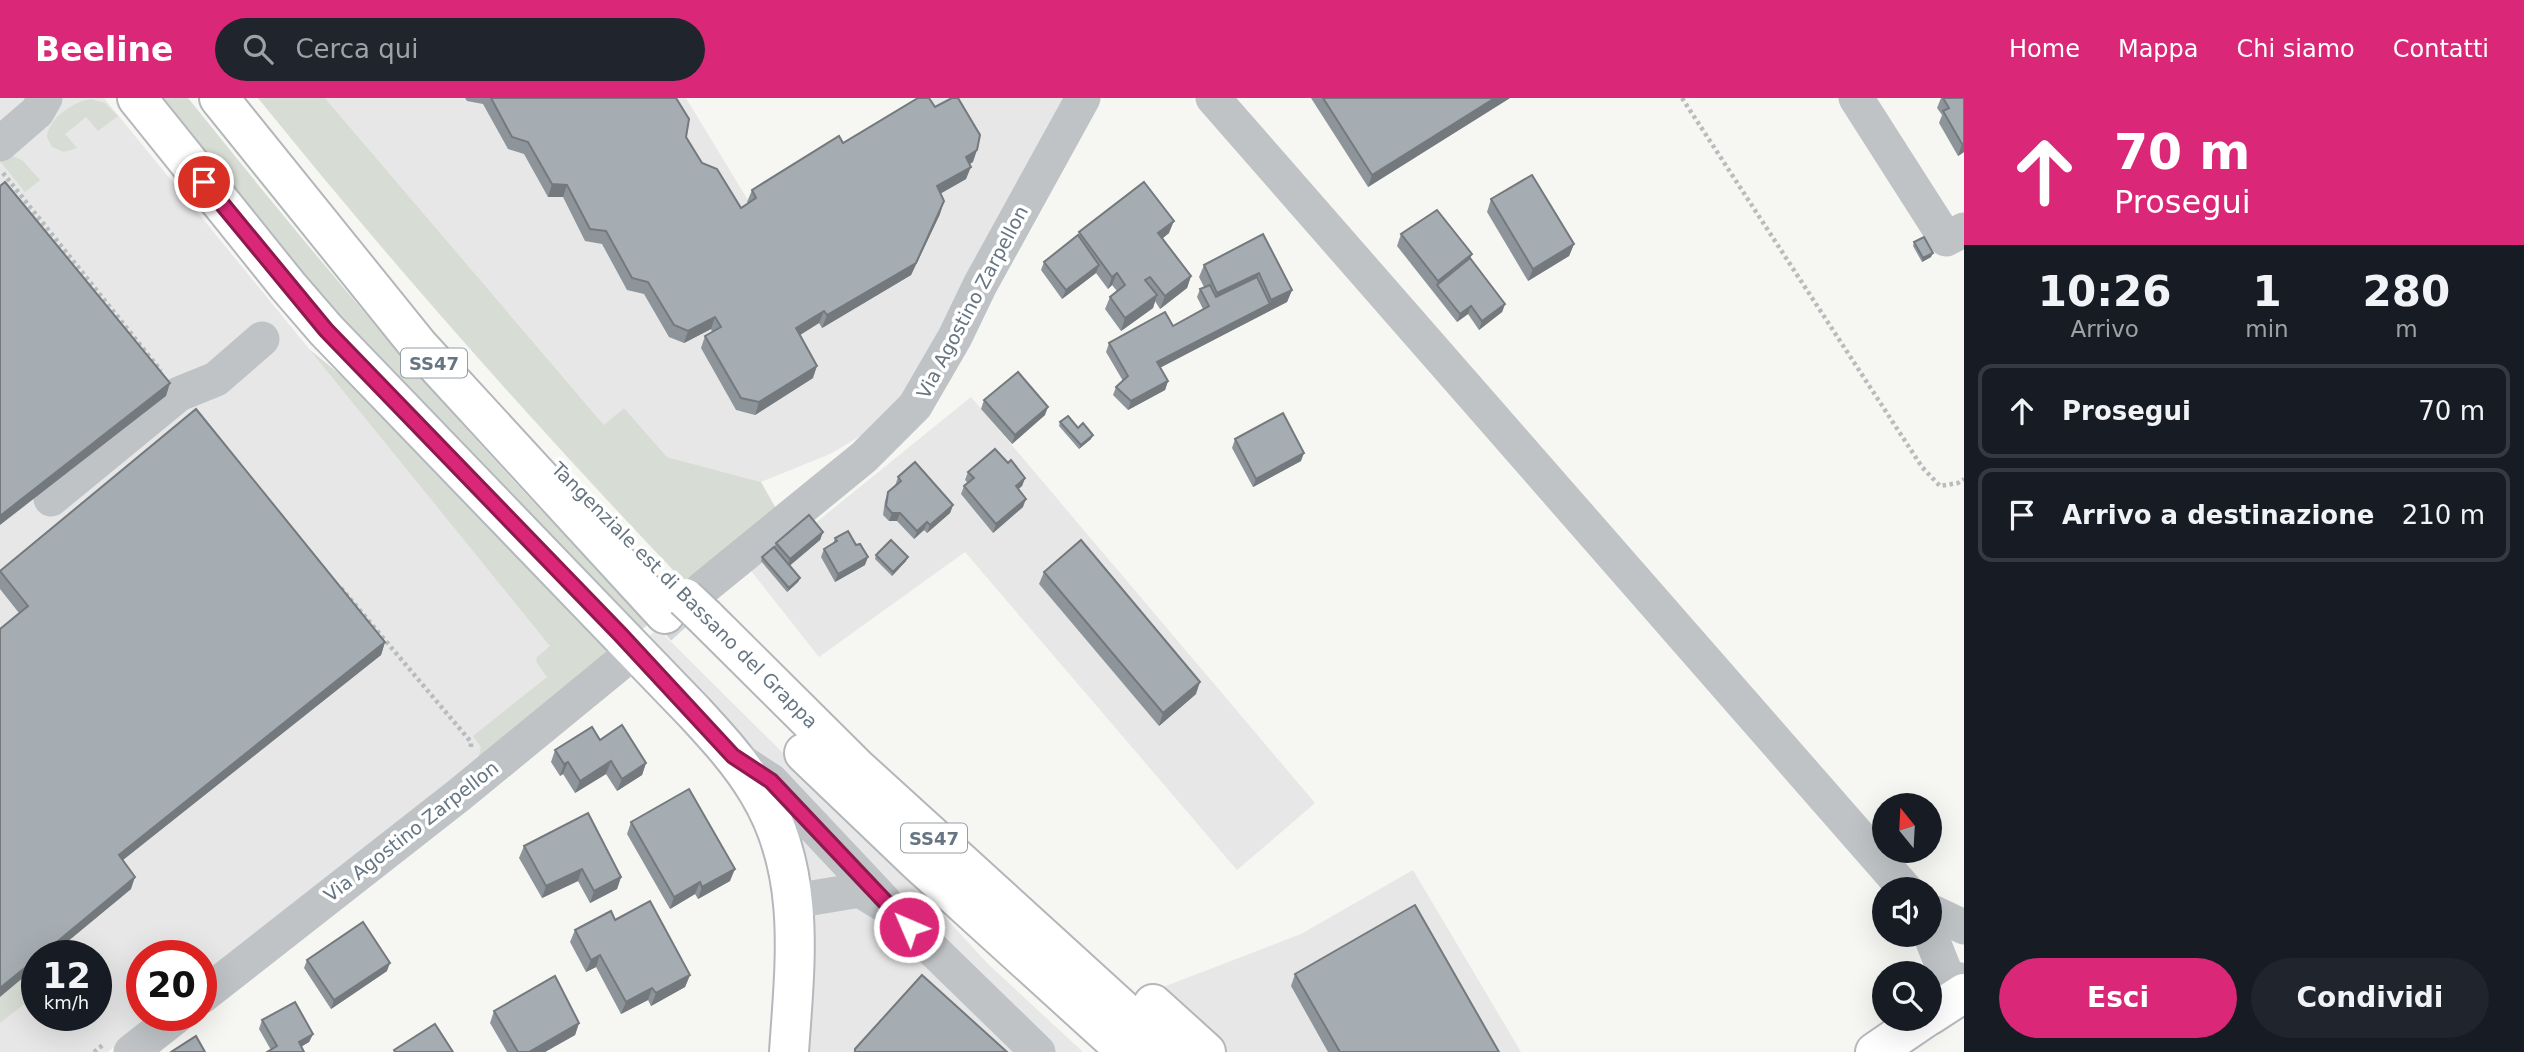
<!DOCTYPE html>
<html lang="it">
<head>
<meta charset="utf-8">
<style>
	:root { --surface:#171b24; --page:#20242c; --text:#f1f3f6; --muted:#9ea1a6; --line:#363941; --accent:#db2777 }
	body { margin:0; font-family:"DejaVu Sans",sans-serif; background:var(--page); color:var(--text); height:100vh; display:flex; flex-direction:column; font-size:26px; white-space:nowrap }
	* { box-sizing:border-box; margin:0 }
	p { font-size:23px; color:var(--muted) }
	.icon { flex:none; width:38px; height:38px; fill:none; stroke:currentColor; stroke-width:2; stroke-linecap:round; stroke-linejoin:round }
	.map { position:relative; flex:1; overflow:hidden }
	.panel { display:flex; flex-direction:column; background:var(--surface); width:560px }
	.panel>* { flex:none }
	.guide { background:#db2777; color:#fff; overflow:hidden }
	.needle { width:46px; rotate:342deg }
	.fabs { position:absolute; left:1872px; top:695px; display:grid; gap:14px }
	.fabs a { display:grid; place-items:center; width:70px; height:70px; border-radius:50%; background:var(--surface); box-shadow:0 7px 28px #0002; font-size:35px }
	.speed { position:absolute; left:21px; top:842px; display:flex; gap:14px; font-size:35px; font-weight:700; text-align:center }
	.speed>* { display:grid; place-content:center; width:91px; height:91px; border-radius:50%; background:var(--surface); box-shadow:0 7px 28px #0002; line-height:1 }
	.speed small { font-size:18px; font-weight:400 }
	.speed .limit { border:10px solid #d22; background:#fff; color:#111 }
	.pin { position:absolute; display:grid; place-items:center; width:60px; height:60px; color:#fff; margin:-30px; border:4px solid #fff; border-radius:50%; box-shadow:0 2px 7px #0007 }
	.me { position:absolute; width:77px; margin:-38px; rotate:315deg; stroke-linejoin:round; filter:drop-shadow(0 0 5px #0008) }
	.turn { display:flex; align-items:center; gap:24px; height:147px; padding:0 35px; font-size:32px }
	.turn .icon { width:91px; height:91px; stroke-width:2.5 }
	.turn b { display:block; font-size:49px; line-height:60px }
	.eta { display:flex; justify-content:space-evenly; align-items:center; height:119px; text-align:center }
	.eta b { font-size:42px; font-weight:700; line-height:49px }
	.button { display:flex; gap:14px; margin-top:auto; padding:14px 35px }
	.button a { flex:1; height:80px; border-radius:42px; background:var(--accent); color:#fff; font-size:28px; font-weight:700; line-height:80px; text-align:center }
	.button a+a { background:var(--page); color:var(--text) }
	ul { padding:0; list-style:none }
	li { display:flex; align-items:center; gap:21px; height:94px; margin:0 14px 10px; padding:0 21px; border:4px solid var(--line); border-radius:14px }
	li div { flex:1 }
	li b { display:block; font-size:26px }
	li em { font-style:normal }
	header { display:flex; align-items:center; gap:42px; box-sizing:border-box; height:98px; padding:0 35px; background:var(--accent); color:#fff }
	header strong { font-size:33px }
	nav { display:flex; gap:38px; margin-inline-start:auto; font-size:24px }
	.search { width:490px; height:63px; background:var(--page); display:flex; align-items:center; gap:18px; box-sizing:border-box; padding:0 24px; border-radius:38px; color:var(--muted); font-size:26px }
	main { display:flex; flex:1; min-height:0 }
	.map>svg:first-child { display:block }
</style>
</head>
<body>
<header>
<strong>Beeline</strong>
<div class="search"><svg class="icon" aria-label="search" viewBox="0 0 24 24"><circle cx="10" cy="10" r="6"/><path d="M15 15l6 6"/></svg>Cerca qui</div>
<nav><a>Home</a><a>Mappa</a><a>Chi siamo</a><a>Contatti</a></nav>
</header>
<main>
<div class="map">
<svg width="1964" height="954" viewBox="0 0 1964 954">
	<rect width="100%" height="100%" fill="#f6f6f2"/>
	<g fill="#e6e7e6" fill-rule="evenodd">
		<path d="M0,0H104L310,252L365,297L615,560L201,880V858H142V917H155L108,954H0ZM37,858H96V917H37Z"/>
		<path d="M325,0H686L752,109L933,0H1067L1026,80L898,306L864,336L830,356L761,384L667,359L624,310L605,328Z"/>
		<path d="M971,299L1315,705L1237,772L965,454L819,559L744,464L808,431Z"/>
		<path d="M658,531L908,779L988,866L1083,954H802L805,778L639,546Z"/>
		<path d="M1413,772L1521,954H1209L1145,896L1301,836Z"/>
	</g>
	<g fill="#d7dcd4">
		<path d="M154,0H188C334,182 484,361 651,524L633,539L394,287Z"/>
		<path d="M258,0H325L604,327L624,310L667,359L761,384L782,421L691,491C540,333 395,170 258,0Z"/>
		<path d="M91,1L105,5L118,18L98,33L86,19L65,36L77,50L64,54L52,49L47,39C48,21 74,3 91,1Z"/>
		<path d="M10,57L22,62L40,82L25,94L0,63Z"/>
		<path d="M310,252L365,297L615,560L477,665L481,649L473,638L547,579L537,565L536,560L550,548Z"/>
		<path d="M37,868V896L0,925V898Z"/>
	</g>
	<g fill="none" stroke-linecap="round" stroke-linejoin="round">
		<path stroke="#d2d6d6" stroke-width="35" stroke-dasharray="35 18" stroke-linecap="butt" d="M620,565L692,500"/>
		<g stroke="#b4b8bc" stroke-width="42">
			<g id="major">
				<path d="M137,0L288,188L326,232L695,615C718,640 741,665 758,694C807,774 795,865 789,954"/>
				<path d="M1930,917L1964,895"/>
				<path d="M1875,954L1925,920"/>
			</g>
		</g>
		<g stroke="#b4b7ba" stroke-width="42">
			<g id="highway">
				<path d="M219,0L418,247L665,516"/>
				<path d="M705,519L856,669L1169,954"/>
				<path d="M804,655L920,766L1127,954"/>
				<path d="M1153,906L1206,954"/>
			</g>
		</g>
		<g stroke="#b9bcbe" stroke-width="4.5" stroke-dasharray="3.5 3.5" stroke-linecap="butt">
			<path d="M1682,0L1922,369L1940,388L1958,385L1964,381"/>
			<path d="M3,75L161,273"/>
			<path d="M341,490L471,644V651"/>
			<path d="M94,954L104,946"/>
		</g>
		<g stroke="#bfc3c6" stroke-width="35">
			<path d="M1213,0L1905,791"/>
			<path d="M1856,0L1946,141L1964,132"/>
			<path d="M0,46L37,14L45,0"/>
			<path d="M51,401L179,296L216,281L262,241"/>
			<path d="M702,491L864,359L915,308L955,239L980,187L1083,0"/>
			<path d="M739,662L771,683L884,803"/>
			<path d="M794,803L860,792L891,811L1038,954"/>
			<path d="M1930,813L1964,829"/>
			<path d="M1930,836L1947,879L1964,883"/>
			<path d="M201,899L459,697L620,565"/>
			<path d="M131,954L178,917"/>
		</g>
		<use href="#major" stroke="#fff" stroke-width="38"/>
		<use href="#highway" stroke="#fff" stroke-width="38"/>
		<g stroke="#b4b7ba" stroke-width="42" stroke-linecap="butt">
			<path id="highway-bridge" d="M685,500L705,519"/>
		</g>
		<use href="#highway-bridge" stroke="#fff" stroke-width="38"/>
	</g>
	<g fill="#8e959a">
		<path d="M465,0H676L686,39L702,65L741,110L748,105L747,104L752,92L843,45L973,64L969,66L966,81L941,95L940,116L911,177L822,230L819,225L800,237L813,280L755,317L736,312L701,250L705,238L712,234L711,231L684,245L669,239L644,196L627,192L602,146L585,143L563,99H548L524,56L508,51L483,6L467,3Z"/>
		<path d="M1311,0H1510L1368,89Z"/>
		<path d="M1941,0H1964V54L1958,58L1939,25L1942,17L1937,10Z"/>
		<path d="M1491,101L1574,146L1569,158L1528,183L1487,114Z"/>
		<path d="M1079,134L1169,135L1163,140L1191,178L1187,190L1160,211L1155,203L1153,210L1121,233L1105,211L1110,199L1117,193L1112,187L1108,191L1096,175L1062,201L1041,172L1044,164L1078,137Z"/>
		<path d="M1263,136L1292,192L1287,204L1160,269L1168,283L1165,292L1128,312L1113,297L1116,289L1123,283L1106,254L1109,245L1173,228L1203,211L1197,199L1200,191L1204,189L1199,179L1204,167Z"/>
		<path d="M1401,136L1470,160L1505,206L1502,214L1479,232L1468,216L1457,224L1397,148Z"/>
		<path d="M1914,144L1931,159L1922,164L1913,148Z"/>
		<path d="M984,302L1045,317L1012,346L981,311Z"/>
		<path d="M1060,324L1078,330L1091,341L1079,351L1059,328Z"/>
		<path d="M1235,341L1301,363L1253,389L1232,350Z"/>
		<path d="M1008,365L1025,380L1022,388L1018,391L1023,409L993,435L961,396L964,388L968,385L965,382L968,374Z"/>
		<path d="M898,379L953,407L950,415L927,435L924,432L914,441L897,423H889L883,417L885,403L888,394L895,388Z"/>
		<path d="M823,434L820,442L789,468L800,480L798,484L787,494L761,463L762,459L774,449L776,445Z"/>
		<path d="M835,440L865,467L835,484L821,459L824,451L833,446Z"/>
		<path d="M876,457L906,463L892,478L875,461Z"/>
		<path d="M0,473L385,544L381,557L123,762L131,791L50,858H37L19,515L0,491Z"/>
		<path d="M1044,474L1196,596L1159,628L1039,486Z"/>
		<path d="M600,642L646,665L642,677L617,693L606,676L575,695L563,676L560,678L551,664L555,652Z"/>
		<path d="M631,724L730,783L698,801L695,796L670,811L627,736Z"/>
		<path d="M524,748L621,779L617,791L590,805L578,783L542,800L519,760Z"/>
		<path d="M615,822L690,877L685,889L651,908L648,902L621,916L596,869L586,874L570,844L575,832Z"/>
		<path d="M307,862L387,873L331,911L304,870Z"/>
		<path d="M1295,876L1499,954H1328L1291,888Z"/>
		<path d="M494,913L579,925L575,937L545,954H507L490,925Z"/>
		<path d="M262,922L313,936L309,944L301,949L271,952L259,931Z"/>
	</g>
	<g fill="#74797d">
		<path d="M1495,0H1510L1368,89L1372,77Z"/>
		<path d="M1964,45V54L1958,58L1962,46Z"/>
		<path d="M977,52L973,64L961,71L966,59Z"/>
		<path d="M971,69L966,81L933,100L937,88Z"/>
		<path d="M552,86L567,87L563,99H548Z"/>
		<path d="M944,103L940,116L911,177L822,230L827,217Z"/>
		<path d="M1174,123L1169,135L1154,147L1158,135Z"/>
		<path d="M1574,146L1569,158L1528,183L1533,171Z"/>
		<path d="M1933,155L1931,159L1922,164L1923,160Z"/>
		<path d="M1472,156L1467,168L1437,187L1438,183Z"/>
		<path d="M1099,167L1096,175L1062,201L1066,192Z"/>
		<path d="M1117,175L1112,187L1108,191L1112,179Z"/>
		<path d="M1259,175L1254,187L1213,207L1217,195Z"/>
		<path d="M1191,178L1187,190L1160,211L1165,198Z"/>
		<path d="M1292,192L1287,204L1154,273L1157,264L1270,206L1271,202Z"/>
		<path d="M1157,197L1153,210L1121,233L1125,220Z"/>
		<path d="M1505,206L1502,214L1479,232L1482,223Z"/>
		<path d="M1471,208L1468,216L1457,224L1460,216Z"/>
		<path d="M824,213L819,225L792,242L796,230Z"/>
		<path d="M715,219L711,231L684,245L688,233Z"/>
		<path d="M817,268L813,280L755,317L759,304Z"/>
		<path d="M1168,283L1165,292L1128,312L1131,303Z"/>
		<path d="M170,285L166,298L0,427V418Z"/>
		<path d="M1048,309L1045,317L1012,346L1015,337Z"/>
		<path d="M1093,337L1091,341L1079,351L1081,347Z"/>
		<path d="M1304,355L1301,363L1253,389L1256,381Z"/>
		<path d="M1025,380L1022,388L1013,396L1016,388Z"/>
		<path d="M1026,401L1023,409L993,435L996,426Z"/>
		<path d="M953,407L950,415L927,435L930,427Z"/>
		<path d="M892,415H900L897,423H889Z"/>
		<path d="M927,424L924,432L914,441L917,433Z"/>
		<path d="M823,434L820,442L787,470L790,461Z"/>
		<path d="M868,459L865,467L835,484L838,476Z"/>
		<path d="M908,459L906,463L892,478L893,474Z"/>
		<path d="M800,480L798,484L787,494L789,490Z"/>
		<path d="M385,544L381,557L114,769L119,757Z"/>
		<path d="M1200,584L1196,596L1159,628L1163,615Z"/>
		<path d="M611,663L606,676L575,695L580,683Z"/>
		<path d="M568,664L563,676L560,678L564,666Z"/>
		<path d="M646,665L642,677L617,693L622,681Z"/>
		<path d="M582,771L578,783L542,800L546,788Z"/>
		<path d="M735,771L730,783L698,801L702,789Z"/>
		<path d="M135,779L131,791L50,858H40Z"/>
		<path d="M621,779L617,791L590,805L594,793Z"/>
		<path d="M700,784L695,796L670,811L674,799Z"/>
		<path d="M600,857L596,869L586,874L591,862Z"/>
		<path d="M37,860V868L0,899V890Z"/>
		<path d="M390,865L387,873L331,911L334,902Z"/>
		<path d="M690,877L685,889L651,908L656,895Z"/>
		<path d="M652,890L648,902L621,916L626,904Z"/>
		<path d="M579,925L575,937L545,954H529Z"/>
		<path d="M313,936L309,944L295,952L299,944Z"/>
	</g>
	<g fill="#a5adb3" stroke="#74797d" stroke-width="2">
		<path d="M491,0H676L689,21L686,39L702,65L717,71L741,110L756,100L752,92L839,38L843,45L918,0H929L935,9L952,0H958L980,37L977,52L966,59L971,69L937,88L944,103L916,165L827,217L824,213L796,230L817,268L759,304L741,300L705,238L721,229L715,219L688,233L674,227L648,184L632,180L606,133L590,131L567,87L552,86L528,44L512,39Z"/>
		<path d="M1323,0H1495L1372,77Z"/>
		<path d="M1943,0H1964V45L1962,46L1943,13L1949,10Z"/>
		<path d="M1532,77L1574,146L1533,171L1491,101Z"/>
		<path d="M5,84L170,285L0,418V88Z"/>
		<path d="M1144,84L1174,123L1158,135L1191,178L1165,198L1150,179L1145,182L1157,197L1125,220L1110,199L1125,187L1117,175L1112,179L1079,134Z"/>
		<path d="M1437,112L1472,156L1438,183L1401,136Z"/>
		<path d="M1263,136L1292,192L1271,202L1259,175L1217,195L1204,167Z"/>
		<path d="M1078,137L1099,167L1066,192L1044,164Z"/>
		<path d="M1924,139L1933,155L1923,160L1914,144Z"/>
		<path d="M1470,160L1505,206L1482,223L1471,208L1460,216L1437,187Z"/>
		<path d="M1257,179L1270,206L1157,264L1168,283L1131,303L1116,289L1128,278L1109,245L1165,214L1173,228L1209,208L1200,191L1210,187L1216,199Z"/>
		<path d="M1018,274L1048,309L1015,337L984,302Z"/>
		<path d="M196,311L385,544L119,757L135,779L40,858H37V860L0,890V531L28,508L0,473Z"/>
		<path d="M1283,315L1304,355L1256,381L1235,341Z"/>
		<path d="M1068,318L1078,330L1083,325L1093,337L1081,347L1060,324Z"/>
		<path d="M995,351L1008,365L1011,362L1025,380L1016,388L1026,401L996,426L964,388L974,380L968,374Z"/>
		<path d="M915,364L953,407L930,427L927,424L917,433L900,415H892L886,408L888,394L901,383L898,379Z"/>
		<path d="M809,417L823,434L790,461L776,445Z"/>
		<path d="M848,433L856,447L860,446L868,459L838,476L824,451L837,443L835,440Z"/>
		<path d="M891,442L908,459L893,474L876,457Z"/>
		<path d="M1081,442L1200,584L1163,615L1044,474Z"/>
		<path d="M774,449L800,480L789,490L762,459Z"/>
		<path d="M622,627L646,665L622,681L611,663L580,683L568,664L564,666L555,652L592,629L600,642Z"/>
		<path d="M689,691L735,771L702,789L700,784L674,799L631,724Z"/>
		<path d="M588,715L621,779L594,793L582,771L546,788L524,748Z"/>
		<path d="M650,803L690,877L656,895L652,890L626,904L600,857L591,862L575,832L611,813L615,822Z"/>
		<path d="M1415,807L1499,954H1340L1295,876Z"/>
		<path d="M363,824L390,865L334,902L307,862Z"/>
		<path d="M922,877L1007,954H855V951Z"/>
		<path d="M555,878L579,925L529,954H518L494,913Z"/>
		<path d="M295,904L313,936L299,944L304,954H267L277,948L262,922Z"/>
		<path d="M435,926L453,954H395L394,952Z"/>
		<path d="M196,938L205,954H171Z"/>
	</g>
	<g fill="none" stroke-linecap="round" stroke-linejoin="round">
		<g stroke="#8e194d" stroke-width="18">
			<path id="route" d="M204,84L326,232L620,536L733,658L771,683L909,829"/>
		</g>
		<use href="#route" stroke="#db2777" stroke-width="12"/>
	</g>
	<g text-anchor="middle" dominant-baseline="central" stroke-width="7" stroke-linejoin="round" paint-order="stroke">
		<g fill="#fff" stroke="#949ea8" stroke-width="2">
			<rect x="401" y="250.5" width="66" height="29" rx="5"/>
			<rect x="901" y="725.5" width="66" height="29" rx="5"/>
		</g>
		<g font-size="18" font-weight="bold" fill="#667582">
			<text x="434" y="265">SS47</text>
			<text x="934" y="740">SS47</text>
		</g>
		<g font-size="19" fill="#667582" stroke="#fff">
			<text transform="translate(972 204) rotate(-62)">Via Agostino Zarpellon</text>
			<text transform="translate(685 497) rotate(45)">Tangenziale est di Bassano del Grappa</text>
			<text transform="translate(411 733) rotate(-38)">Via Agostino Zarpellon</text>
		</g>
	</g>
</svg>
<div class="fabs">
<a><svg class="needle" viewBox="-14 -14 28 28"><path d="M0-13l5 13h-10z" fill="#e53935"/><path d="M0 13l5-13h-10z" fill="#9ea1a6"/></svg></a>
<a><svg class="icon" aria-label="sound" viewBox="0 0 24 24"><path d="M4 9h4l5-4v14l-5-4H4zM17 9q2 3 0 6"/></svg></a>
<a><svg class="icon" aria-label="search" viewBox="0 0 24 24"><circle cx="10" cy="10" r="6"/><path d="M15 15l6 6"/></svg></a>
</div>
<div class="speed"><div>12<small>km/h</small></div><div class="limit">20</div></div>
<div class="pin" style="left:204px;top:84px;background:#d93025"><svg class="icon" aria-label="arrive" viewBox="0 0 24 24"><path d="M6 21V4h12l-3 4 3 4H6"/></svg></div>
<svg class="me" style="left:909px;top:829px" viewBox="-20 -20 40 40"><circle r="17" fill="#db2777" stroke="#fff" stroke-width="3"/><path d="M0-11L8 9 0 5-8 9z" fill="#fff"/></svg>
</div>
<section class="panel">
<div class="guide">
<div class="turn"><svg class="icon" aria-label="ahead" viewBox="0 0 24 24"><path d="M12 20V5M6 11l6-6 6 6"/></svg><div><b>70 m</b>Prosegui</div></div>
</div>
<div class="eta">
<div><b>10:26</b><p>Arrivo</p></div>
<div><b>1</b><p>min</p></div>
<div><b>280</b><p>m</p></div>
</div>
<ul>
<li><svg class="icon" aria-label="ahead" viewBox="0 0 24 24"><path d="M12 20V5M6 11l6-6 6 6"/></svg><div><b>Prosegui</b></div><em>70 m</em></li>
<li><svg class="icon" aria-label="arrive" viewBox="0 0 24 24"><path d="M6 21V4h12l-3 4 3 4H6"/></svg><div><b>Arrivo a destinazione</b></div><em>210 m</em></li>
</ul>
<div class="button"><a>Esci</a><a>Condividi</a></div>
</section>
</main>
</body>
</html>
